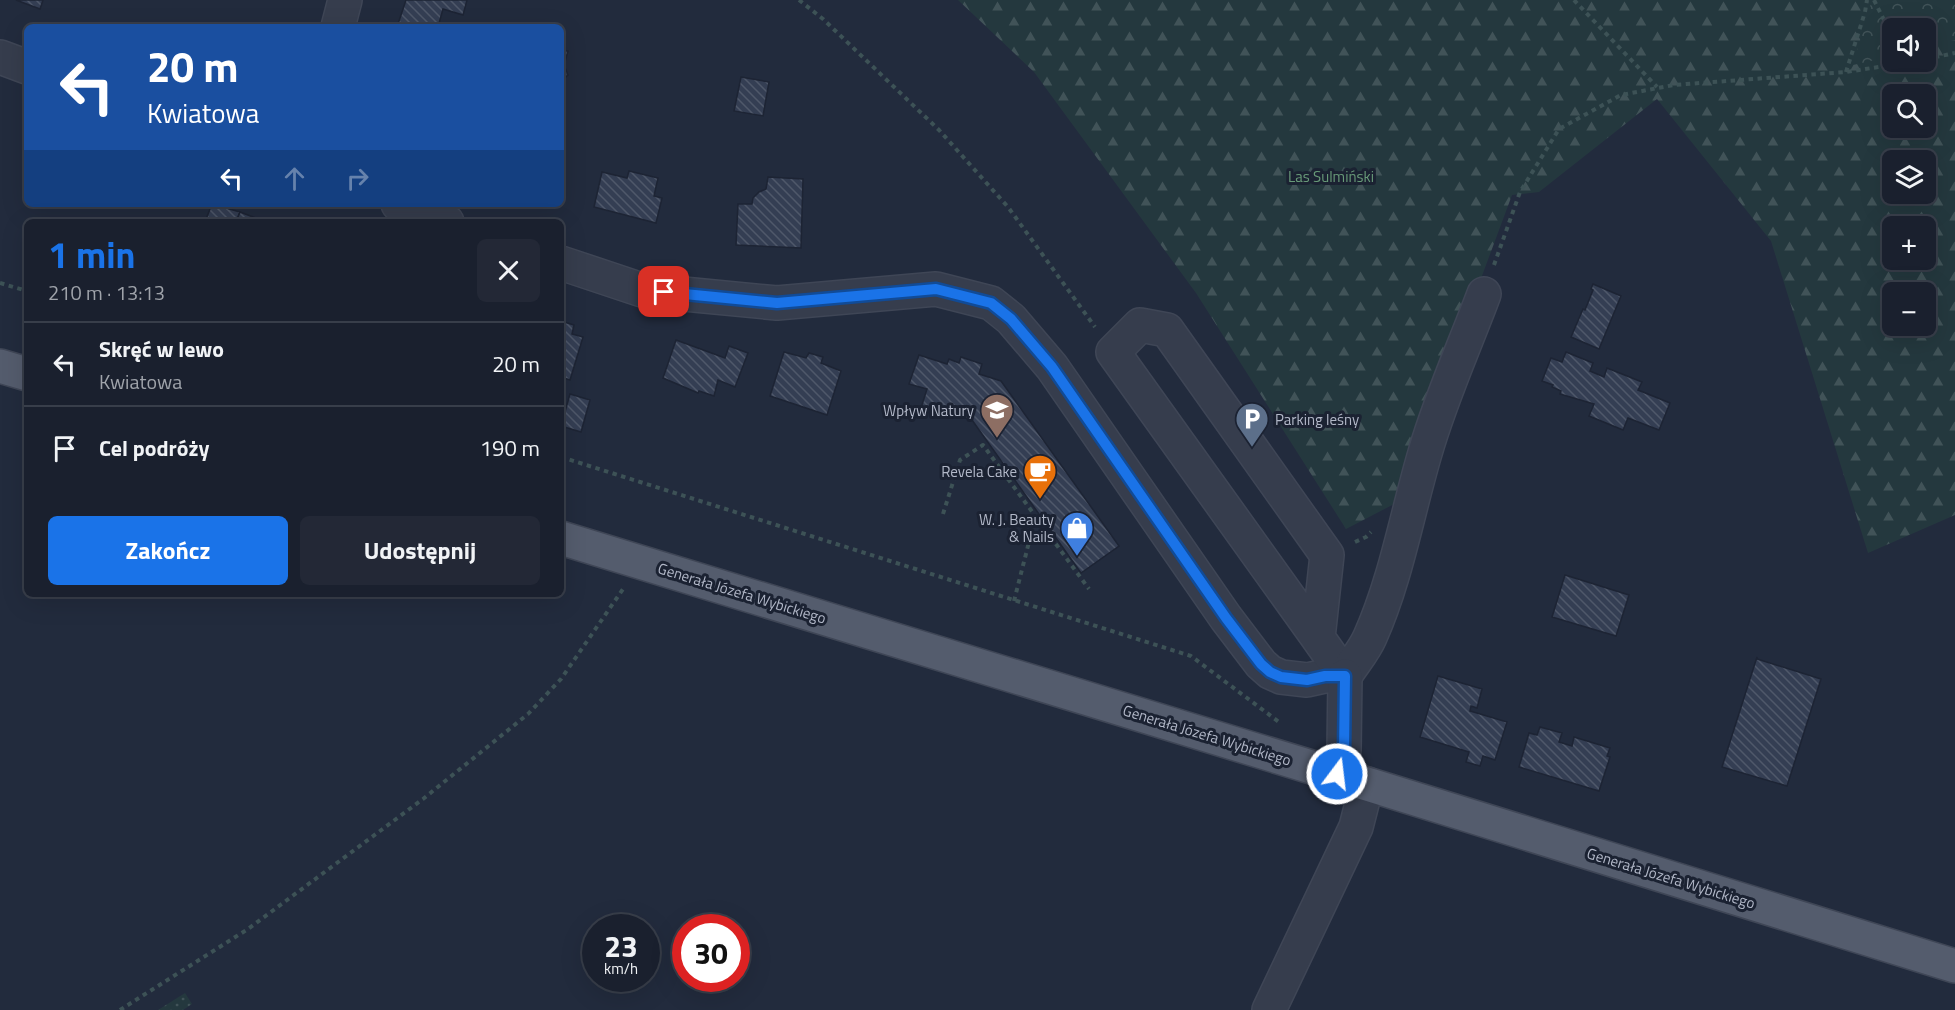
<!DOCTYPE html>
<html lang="pl">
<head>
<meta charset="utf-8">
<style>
	:root { --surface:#1a202e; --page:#232836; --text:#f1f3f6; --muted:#9fa3aa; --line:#383e4a; --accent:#1a73e8 }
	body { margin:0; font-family:"Titillium Web",sans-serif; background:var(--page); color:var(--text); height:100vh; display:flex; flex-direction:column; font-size:22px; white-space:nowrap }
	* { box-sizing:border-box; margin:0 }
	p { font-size:20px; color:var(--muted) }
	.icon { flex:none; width:33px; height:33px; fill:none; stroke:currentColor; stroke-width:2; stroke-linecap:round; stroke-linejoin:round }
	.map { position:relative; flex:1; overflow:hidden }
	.details { position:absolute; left:24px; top:219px; width:540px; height:378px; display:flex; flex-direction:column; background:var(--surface); border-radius:9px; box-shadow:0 6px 24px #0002,0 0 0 2px var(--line) }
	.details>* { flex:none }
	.banner { position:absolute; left:24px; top:24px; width:540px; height:183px; border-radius:9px; box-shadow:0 6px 24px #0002,0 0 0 2px var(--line); background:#1a4fa0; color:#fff; overflow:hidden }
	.tools { position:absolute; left:1882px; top:18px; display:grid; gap:12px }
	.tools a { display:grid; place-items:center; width:54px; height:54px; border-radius:9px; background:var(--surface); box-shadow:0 6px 24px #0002,0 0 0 2px var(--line); font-size:30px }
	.speed { position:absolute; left:582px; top:914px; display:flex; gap:12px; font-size:30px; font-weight:700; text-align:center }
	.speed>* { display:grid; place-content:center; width:78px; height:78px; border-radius:50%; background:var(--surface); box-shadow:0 6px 24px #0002,0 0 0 2px var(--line); line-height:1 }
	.speed small { font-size:15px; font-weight:400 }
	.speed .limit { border:9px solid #d22; background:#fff; color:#111 }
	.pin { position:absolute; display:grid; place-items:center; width:51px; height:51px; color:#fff; margin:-26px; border-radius:12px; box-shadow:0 3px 9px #0006 }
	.me { position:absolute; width:66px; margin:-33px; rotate:15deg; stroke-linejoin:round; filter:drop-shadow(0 0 4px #0008) }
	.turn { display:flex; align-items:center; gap:21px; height:126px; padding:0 24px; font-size:27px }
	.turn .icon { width:78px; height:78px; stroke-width:2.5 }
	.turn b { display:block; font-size:42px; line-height:51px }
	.lanes { display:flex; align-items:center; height:57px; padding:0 24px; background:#0003; justify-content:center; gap:30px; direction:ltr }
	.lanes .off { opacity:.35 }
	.round { display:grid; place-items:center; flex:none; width:63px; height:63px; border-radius:9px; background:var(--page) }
	.head { display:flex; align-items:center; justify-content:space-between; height:102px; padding:0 24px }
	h1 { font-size:36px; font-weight:700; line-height:45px; color:var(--accent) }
	.cta { display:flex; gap:12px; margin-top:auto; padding:12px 24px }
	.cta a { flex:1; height:69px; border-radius:9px; background:var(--accent); color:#fff; font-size:24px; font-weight:700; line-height:69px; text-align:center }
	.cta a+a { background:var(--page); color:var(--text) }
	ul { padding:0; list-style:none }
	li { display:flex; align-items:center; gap:18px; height:84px; padding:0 24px; border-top:2px solid var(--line) }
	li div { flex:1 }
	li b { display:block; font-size:22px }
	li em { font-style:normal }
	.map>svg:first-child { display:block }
</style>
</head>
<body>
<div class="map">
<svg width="1955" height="1010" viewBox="0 0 1955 1010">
	<defs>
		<pattern id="grass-dots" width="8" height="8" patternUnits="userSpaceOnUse" patternTransform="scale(1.5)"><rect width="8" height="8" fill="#24383e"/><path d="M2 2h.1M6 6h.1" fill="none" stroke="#415358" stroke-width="1.8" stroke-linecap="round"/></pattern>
		<pattern id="forest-firs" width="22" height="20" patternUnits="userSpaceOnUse" patternTransform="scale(1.5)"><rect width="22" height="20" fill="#24383e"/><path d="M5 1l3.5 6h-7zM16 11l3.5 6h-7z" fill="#415358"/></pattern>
		<pattern id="park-crowns" width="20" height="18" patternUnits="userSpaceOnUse" patternTransform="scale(1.5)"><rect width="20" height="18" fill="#24383e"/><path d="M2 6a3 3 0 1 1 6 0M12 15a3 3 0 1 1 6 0" fill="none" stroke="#415358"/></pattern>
		<pattern id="building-back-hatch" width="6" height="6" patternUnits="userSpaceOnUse" patternTransform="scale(1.5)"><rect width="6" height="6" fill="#343e53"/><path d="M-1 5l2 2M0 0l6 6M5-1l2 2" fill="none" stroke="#4f586a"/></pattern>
	</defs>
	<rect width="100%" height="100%" fill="#222b3d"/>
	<path fill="url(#grass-dots)" d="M185,993L192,1004L183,1010H158Z"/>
	<path fill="url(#forest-firs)" fill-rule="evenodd" d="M958,0H1955V515L1868,553L1771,241L1657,99L1539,192L1512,195L1398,502L1346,529L1196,293L1034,72ZM1893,28H1926V62H1893ZM1893,94H1926V128H1893ZM1893,160H1926V194H1893ZM1893,226H1926V260H1893ZM1893,292H1926V326H1893Z"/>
	<path fill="url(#park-crowns)" d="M1872,0H1955V40L1926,47V28H1893V56L1853,65Z"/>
	<g fill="url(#building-back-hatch)" stroke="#1d2434" stroke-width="1.5">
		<path d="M16,0H43L40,9Z"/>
		<path d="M406,0H467L463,15L443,9L438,27H397Z"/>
		<path d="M561,50L568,51L564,65L568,75L561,81Z"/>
		<path d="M741,77L769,82L763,116L734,111Z"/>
		<path d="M629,171L658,178L654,196L662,198L656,223L594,207L602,172L627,178Z"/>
		<path d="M768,177L803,179L801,248L736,245L738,204H752L753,198L759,192L766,189Z"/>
		<path d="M212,204L240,212L236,222H205Z"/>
		<path d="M240,212L266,222H236Z"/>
		<path d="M1593,284L1621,296L1599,349L1571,337L1583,309L1585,310L1593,290L1591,289Z"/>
		<path d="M561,321L574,325L572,334L583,337L570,380L561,377Z"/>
		<path d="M676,340L725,358L729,346L748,353L735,387L718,380L714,396L699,391L698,393L663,378Z"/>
		<path d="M784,352L806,358L809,353L823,357L821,363L841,371L827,415L770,396Z"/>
		<path d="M1566,352L1593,363L1590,371L1604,377L1607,368L1642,382L1638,390L1670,403L1659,430L1628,418L1623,430L1589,416L1594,404L1560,394L1561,391L1552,387L1553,385L1542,381L1551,358L1562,362Z"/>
		<path d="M919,355L947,364L949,359L959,363L961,357L982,364L979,374L1001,381L1119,546L1081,573L972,420L952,414L950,418L921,408L927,389L909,384Z"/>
		<path d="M570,394L590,400L581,432L561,426Z"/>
		<path d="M1565,575L1629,595L1616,636L1552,617Z"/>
		<path d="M1757,657V659L1821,679L1787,786L1722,767Z"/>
		<path d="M1438,676L1482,689L1477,708L1471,706L1470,711L1507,722L1495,760L1483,756L1480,766L1466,762L1469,752L1420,737Z"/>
		<path d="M1540,727L1562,733L1559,742L1572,746L1574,737L1610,748L1607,756L1610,757L1599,791L1519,767L1529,733L1537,735Z"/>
	</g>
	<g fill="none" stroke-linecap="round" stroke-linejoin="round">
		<g stroke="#3f4656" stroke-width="36">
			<g id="minor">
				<path d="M338,27L345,0"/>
				<path d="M0,57L27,67"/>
				<path d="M398,204L447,222"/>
				<path d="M561,263L642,290L777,303L936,289L991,303L1011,319L1052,367L1226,618L1261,664L1270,672L1281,677L1307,680L1325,676H1345"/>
				<path d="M1318,638L1113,352L1140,325L1167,330L1327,555L1318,638L1345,676"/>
				<path d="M1345,676C1353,663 1364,651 1370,637C1396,579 1407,514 1425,453C1440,400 1465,345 1484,294"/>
				<path d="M1337,774L1344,750L1345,676"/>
				<path d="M1269,1010L1356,827L1367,784"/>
			</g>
		</g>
		<g stroke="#3f4656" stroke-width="36">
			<g id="major">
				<path d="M0,366L27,374"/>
				<path d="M561,538L1367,784L1955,966"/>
			</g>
		</g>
		<g stroke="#3d5256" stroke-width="4" stroke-dasharray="4.5 4.5" stroke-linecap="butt">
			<path d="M799,0L823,19L939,130L1008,207L1095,327"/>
			<path d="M1574,0L1657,87"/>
			<path d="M1874,0L1887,26L1893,31"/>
			<path d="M1926,59L1955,53"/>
			<path d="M1846,72L1865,12L1867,0"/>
			<path d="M1494,265L1520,192L1559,129L1621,95L1674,85L1846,72L1911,62"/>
			<path d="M0,283L27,291"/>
			<path d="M561,457L1191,656L1279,722"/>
			<path d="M943,514L960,460L983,445L1089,589"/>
			<path d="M1355,542L1366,537L1371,532"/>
			<path d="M1014,601L1029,542L1045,530"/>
			<path d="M120,1010L248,929L423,799L528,714L561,679L623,589"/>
		</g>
		<use href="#minor" stroke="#363d4d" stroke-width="33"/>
		<use href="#major" stroke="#545c6d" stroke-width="33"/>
	</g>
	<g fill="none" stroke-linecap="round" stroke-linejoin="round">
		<g stroke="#114b97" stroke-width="15">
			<path id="route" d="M664,292L777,303L936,289L991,303L1011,319L1052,367L1226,618L1261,664L1270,672L1281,677L1307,680L1325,676H1345L1344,750L1337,774"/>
		</g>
		<use href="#route" stroke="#1a73e8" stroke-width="10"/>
	</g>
	<defs>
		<g id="school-pin" transform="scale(1.725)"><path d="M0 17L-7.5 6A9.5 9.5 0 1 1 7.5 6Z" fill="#8d6e63" stroke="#1b2232"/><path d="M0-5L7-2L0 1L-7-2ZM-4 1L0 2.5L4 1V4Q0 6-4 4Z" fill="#fff"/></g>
		<g id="parking-pin" transform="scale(1.725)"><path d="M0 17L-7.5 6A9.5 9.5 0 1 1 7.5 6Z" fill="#5c6f8a" stroke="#1b2232"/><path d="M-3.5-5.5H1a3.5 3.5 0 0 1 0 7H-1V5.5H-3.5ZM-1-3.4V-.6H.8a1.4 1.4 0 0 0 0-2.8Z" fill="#fff"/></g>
		<g id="cafe-pin" transform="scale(1.725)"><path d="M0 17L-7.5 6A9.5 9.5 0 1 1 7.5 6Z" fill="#e8710a" stroke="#1b2232"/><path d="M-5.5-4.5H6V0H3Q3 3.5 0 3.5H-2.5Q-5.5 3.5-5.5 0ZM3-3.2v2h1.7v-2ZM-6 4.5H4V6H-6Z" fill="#fff"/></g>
		<g id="shop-pin" transform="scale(1.725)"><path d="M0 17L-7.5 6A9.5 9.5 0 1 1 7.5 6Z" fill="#3f7fe0" stroke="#1b2232"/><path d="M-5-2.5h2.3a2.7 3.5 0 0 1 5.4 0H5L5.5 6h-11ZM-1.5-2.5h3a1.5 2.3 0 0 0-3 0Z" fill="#fff"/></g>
	</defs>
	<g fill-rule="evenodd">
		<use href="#school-pin" x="997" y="410"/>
		<use href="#parking-pin" x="1252" y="419"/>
		<use href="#cafe-pin" x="1040" y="471"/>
		<use href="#shop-pin" x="1077" y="528"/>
	</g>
	<g text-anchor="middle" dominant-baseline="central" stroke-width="6" stroke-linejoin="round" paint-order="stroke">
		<g font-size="15" fill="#689a78" stroke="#1b2232">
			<text x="1331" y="176">Las Sulmiński</text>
		</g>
		<g font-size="15" fill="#b2b8c8" stroke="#1b2232" text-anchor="end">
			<text x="974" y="410">Wpływ Natury</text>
			<text x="1275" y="419" text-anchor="start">Parking leśny</text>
			<text x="1017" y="471">Revela Cake</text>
			<text x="1054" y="519">W. J. Beauty<tspan x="1054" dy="17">&amp; Nails</tspan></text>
		</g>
		<g font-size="15" fill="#b2b8c8" stroke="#1b2232">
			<text transform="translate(742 593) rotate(17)">Generała Józefa Wybickiego</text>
			<text transform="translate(1207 735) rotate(17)">Generała Józefa Wybickiego</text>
			<text transform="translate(1671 878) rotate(17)">Generała Józefa Wybickiego</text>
		</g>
	</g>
</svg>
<div class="tools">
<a><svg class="icon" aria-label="sound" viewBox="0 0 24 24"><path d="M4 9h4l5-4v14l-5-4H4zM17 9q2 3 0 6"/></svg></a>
<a><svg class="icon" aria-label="search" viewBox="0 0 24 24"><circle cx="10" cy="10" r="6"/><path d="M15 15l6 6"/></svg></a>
<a><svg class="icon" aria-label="layers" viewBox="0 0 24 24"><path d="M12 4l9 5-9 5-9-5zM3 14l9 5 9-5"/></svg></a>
<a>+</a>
<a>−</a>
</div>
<div class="speed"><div>23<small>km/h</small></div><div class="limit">30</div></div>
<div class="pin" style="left:664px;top:292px;background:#d93025"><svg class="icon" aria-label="arrive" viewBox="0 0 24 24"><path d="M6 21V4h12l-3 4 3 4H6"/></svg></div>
<svg class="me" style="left:1337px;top:774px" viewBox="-20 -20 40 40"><circle r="17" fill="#1a73e8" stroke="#fff" stroke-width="3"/><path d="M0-11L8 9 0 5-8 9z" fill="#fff"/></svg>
<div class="banner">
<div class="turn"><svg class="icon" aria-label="left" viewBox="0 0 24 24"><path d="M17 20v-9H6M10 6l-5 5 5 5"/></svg><div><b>20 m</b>Kwiatowa</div></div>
<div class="lanes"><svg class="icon" aria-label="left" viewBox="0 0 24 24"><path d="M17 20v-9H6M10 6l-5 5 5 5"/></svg><svg class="icon off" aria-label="ahead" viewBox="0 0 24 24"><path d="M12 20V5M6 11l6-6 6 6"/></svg><svg class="icon off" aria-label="right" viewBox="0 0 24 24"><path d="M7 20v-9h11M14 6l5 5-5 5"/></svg></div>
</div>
<section class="details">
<div class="head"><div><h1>1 min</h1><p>210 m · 13:13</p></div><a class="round"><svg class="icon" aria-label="close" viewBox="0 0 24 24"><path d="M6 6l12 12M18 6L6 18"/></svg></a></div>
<ul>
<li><svg class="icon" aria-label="left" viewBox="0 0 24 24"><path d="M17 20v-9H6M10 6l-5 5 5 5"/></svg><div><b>Skręć w lewo</b><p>Kwiatowa</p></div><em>20 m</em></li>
<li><svg class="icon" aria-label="arrive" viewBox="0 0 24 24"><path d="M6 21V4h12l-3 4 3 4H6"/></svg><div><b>Cel podróży</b></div><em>190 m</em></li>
</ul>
<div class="cta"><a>Zakończ</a><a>Udostępnij</a></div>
</section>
</div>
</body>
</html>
